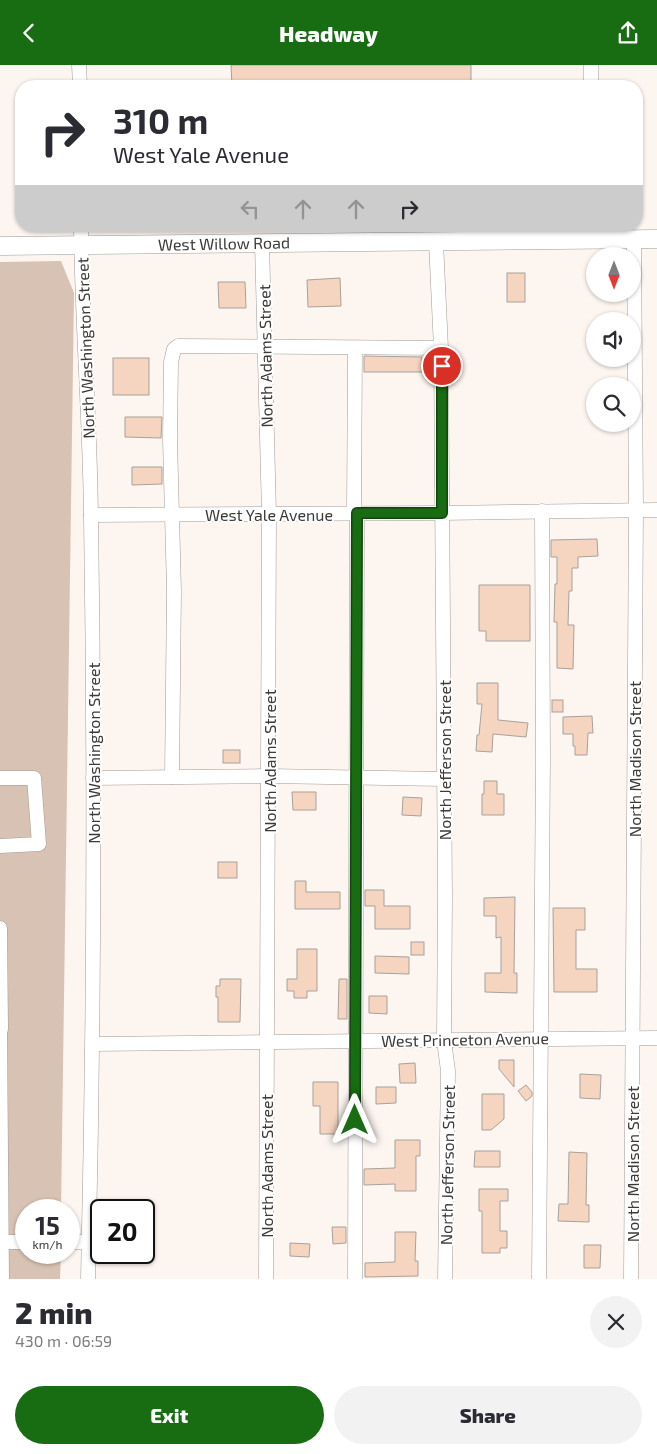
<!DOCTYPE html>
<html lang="en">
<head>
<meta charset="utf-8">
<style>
	:root { --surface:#fff; --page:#f2f2f3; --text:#2b2b33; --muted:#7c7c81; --accent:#186c12 }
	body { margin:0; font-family:"Exo 2",sans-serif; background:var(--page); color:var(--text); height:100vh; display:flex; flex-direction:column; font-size:19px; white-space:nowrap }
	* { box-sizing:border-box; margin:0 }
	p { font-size:16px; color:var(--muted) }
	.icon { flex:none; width:28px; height:28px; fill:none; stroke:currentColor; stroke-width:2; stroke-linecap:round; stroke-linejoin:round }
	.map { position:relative; height:1214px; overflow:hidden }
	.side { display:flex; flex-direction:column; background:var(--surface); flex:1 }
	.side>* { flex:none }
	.top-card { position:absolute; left:15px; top:15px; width:628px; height:152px; border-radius:20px; box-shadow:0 1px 4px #0004; background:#fff; color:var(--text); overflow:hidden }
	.needle { width:32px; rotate:180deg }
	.buttons { position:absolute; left:586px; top:182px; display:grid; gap:10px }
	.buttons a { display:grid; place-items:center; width:55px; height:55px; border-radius:50%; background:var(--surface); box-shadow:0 1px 4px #0004; font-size:25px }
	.speed { position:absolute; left:15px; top:1134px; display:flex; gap:10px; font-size:25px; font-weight:700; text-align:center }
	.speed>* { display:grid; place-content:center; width:65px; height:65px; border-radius:50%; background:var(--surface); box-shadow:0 1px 4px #0004; line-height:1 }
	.speed small { font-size:12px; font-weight:400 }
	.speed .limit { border:2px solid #111; border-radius:8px; background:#fff; color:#111 }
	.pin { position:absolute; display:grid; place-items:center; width:42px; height:42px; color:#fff; margin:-21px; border:2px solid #fff; border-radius:50%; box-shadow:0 1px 5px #0007 }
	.me { position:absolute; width:55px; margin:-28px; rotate:0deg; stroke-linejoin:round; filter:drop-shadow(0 0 4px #0008) }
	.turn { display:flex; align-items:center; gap:18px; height:105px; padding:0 15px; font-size:22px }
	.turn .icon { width:65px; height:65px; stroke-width:2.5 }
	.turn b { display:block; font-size:35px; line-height:42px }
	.lanes { display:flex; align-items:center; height:48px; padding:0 15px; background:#0003; justify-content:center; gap:25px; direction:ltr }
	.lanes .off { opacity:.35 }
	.round { display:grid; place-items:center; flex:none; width:52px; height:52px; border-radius:26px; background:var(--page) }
	.headline { display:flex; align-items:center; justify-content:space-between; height:85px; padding:0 15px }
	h1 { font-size:30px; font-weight:800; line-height:38px }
	.action { display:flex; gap:10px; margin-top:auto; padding:10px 15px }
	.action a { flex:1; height:58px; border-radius:30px; background:var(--accent); color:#fff; font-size:20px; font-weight:800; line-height:58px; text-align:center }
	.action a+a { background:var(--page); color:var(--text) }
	header { display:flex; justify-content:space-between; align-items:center; height:65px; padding:0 15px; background:var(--accent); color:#fff; font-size:22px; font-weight:800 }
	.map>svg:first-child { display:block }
</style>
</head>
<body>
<header><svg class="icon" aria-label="back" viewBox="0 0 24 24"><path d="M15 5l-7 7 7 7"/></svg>Headway<svg class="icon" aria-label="share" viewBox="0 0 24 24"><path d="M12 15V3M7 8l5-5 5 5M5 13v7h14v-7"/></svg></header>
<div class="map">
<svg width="657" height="1214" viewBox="0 0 657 1214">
	<rect width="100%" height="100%" fill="#fcf5f0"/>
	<path fill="#d8c2b3" d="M61,196L74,228L61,1145H26V1188H61L60,1214H0V197Z"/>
	<g fill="#f5d5bf" stroke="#a7a19d">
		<path d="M231,0H471V21H232Z"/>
		<rect x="507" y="208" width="18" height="29"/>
		<path d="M340,213L341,241L308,242L307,215Z"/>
		<path d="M218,217H245L246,243H219Z"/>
		<path d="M364,291L422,292V307H364Z"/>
		<rect x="113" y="293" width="36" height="37"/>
		<path d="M125,352H162L161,373L125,372Z"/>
		<path d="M132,402H162V419L132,420Z"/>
		<path d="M597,474L598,491L578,492V503H572V526H569L568,560H574L573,604L557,603V557H554L555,519H557V492H551V475Z"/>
		<path d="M479,520H530V576H486V566H479Z"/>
		<path d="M477,618H498V655L528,658L526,672L493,669L492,687L476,686L477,670H479L482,639H477Z"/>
		<rect x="552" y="635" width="11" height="12"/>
		<path d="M592,651L593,668H588L587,690H575V681H573V669H563V652Z"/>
		<rect x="223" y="685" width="17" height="13"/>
		<path d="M484,716H497V729H504V750H482V729H484Z"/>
		<path d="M292,727H316V745H293Z"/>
		<path d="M403,732L422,733L421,751L402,750Z"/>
		<rect x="218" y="797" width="19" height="16"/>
		<path d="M295,816H306V827H340V844H295Z"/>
		<path d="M365,825H384V841H410V864H375V841H365Z"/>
		<path d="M515,832L514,908H517V928L485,927V908H501V872L496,873V851H484V833Z"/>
		<path d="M553,843H585V865H576V904H597V927H554Z"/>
		<rect x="411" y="877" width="13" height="13"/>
		<path d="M297,884H317V926H307V933H294V926H287V914H297Z"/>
		<path d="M375,891L409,892V909L375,908Z"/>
		<path d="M220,914H241L240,957H218V932H216V921H220Z"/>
		<path d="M339,914H347V954H338Z"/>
		<path d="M369,931H387V949L369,948Z"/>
		<path d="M499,995H514V1022L499,1004Z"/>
		<path d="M415,998L416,1018H400L399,999Z"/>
		<path d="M580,1009L601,1010L600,1034L580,1033Z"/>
		<path d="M313,1017H338V1069H320V1041H313Z"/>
		<path d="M526,1020L532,1027V1031L526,1036L518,1026Z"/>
		<path d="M376,1022H396V1038L376,1039Z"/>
		<path d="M482,1029H504V1054L491,1065H482Z"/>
		<path d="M395,1075H420V1091H416V1126H395V1119L364,1120V1104L395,1103Z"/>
		<path d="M475,1086H500V1102H474Z"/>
		<path d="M569,1087L587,1088L586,1140H589V1157L558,1156L559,1139H568Z"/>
		<path d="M479,1124H508V1136H500V1166H507V1183H500V1188H482V1146H479Z"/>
		<path d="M332,1162H346V1178L333,1179Z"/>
		<path d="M395,1167H416L415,1196H418V1211L365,1212V1198L395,1197Z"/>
		<path d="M290,1178L310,1179L309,1192L290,1191Z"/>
		<path d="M584,1180H601L600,1203H584Z"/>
	</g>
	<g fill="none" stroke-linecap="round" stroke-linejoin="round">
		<g stroke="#a29b97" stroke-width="15">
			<g id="minor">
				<path d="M79,0L80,21"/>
				<path d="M591,0V21"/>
				<path d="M81,161C82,258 90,355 91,452C95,706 94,960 88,1214"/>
				<path d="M436,177L441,283L445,832L444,975L448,1006L445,1214"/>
				<path d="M262,178L269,449L266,1214"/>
				<path d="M354,448L355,283"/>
				<path d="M91,450L442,448L657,445"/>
				<path d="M172,712L174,526L170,375L171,297L174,284L178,281L441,283"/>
				<path d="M0,713H34L39,779L0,781"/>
				<path d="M93,713L269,711L443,714"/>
				<path d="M0,863L1,964"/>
				<path d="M0,964L2,1214"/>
				<path d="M93,979L657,973"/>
				<path d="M0,1177H26"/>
				<path d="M69,1177H88"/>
				<path d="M355,1214L357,448"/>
				<path d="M539,1214L543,693L542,446"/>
				<path d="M631,1214L636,445L634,175"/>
			</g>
		</g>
		<g stroke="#a29b97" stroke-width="19">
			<path id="major" d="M0,181L657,174"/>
		</g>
		<use href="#minor" stroke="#fff" stroke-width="14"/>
		<use href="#major" stroke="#fff" stroke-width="18"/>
	</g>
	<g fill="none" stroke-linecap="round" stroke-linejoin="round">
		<g stroke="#10460c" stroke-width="12">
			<path id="route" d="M355,1055L357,448H442V301"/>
		</g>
		<use href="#route" stroke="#186c12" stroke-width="9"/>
	</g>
	<g text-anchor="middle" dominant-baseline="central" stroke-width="4" stroke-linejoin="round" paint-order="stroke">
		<g font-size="16" fill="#3d3a38" stroke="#fff">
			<text transform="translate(224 178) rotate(-1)">West Willow Road</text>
			<text transform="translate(85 283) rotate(-92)">North Washington Street</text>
			<text transform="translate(265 291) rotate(-91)">North Adams Street</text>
			<text x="269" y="449">West Yale Avenue</text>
			<text transform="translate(93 688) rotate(-90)">North Washington Street</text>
			<text transform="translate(634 694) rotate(-90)">North Madison Street</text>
			<text transform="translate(444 695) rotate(-90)">North Jefferson Street</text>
			<text transform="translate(269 696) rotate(-90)">North Adams Street</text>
			<text transform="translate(465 974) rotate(-1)">West Princeton Avenue</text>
			<text transform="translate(632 1099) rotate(-90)">North Madison Street</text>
			<text transform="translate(447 1100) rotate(-89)">North Jefferson Street</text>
			<text transform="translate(266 1101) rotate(-90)">North Adams Street</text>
		</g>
	</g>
</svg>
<div class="buttons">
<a><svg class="needle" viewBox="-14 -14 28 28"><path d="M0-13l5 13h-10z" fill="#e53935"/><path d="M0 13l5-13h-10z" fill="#7c7c81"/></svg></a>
<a><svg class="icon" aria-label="sound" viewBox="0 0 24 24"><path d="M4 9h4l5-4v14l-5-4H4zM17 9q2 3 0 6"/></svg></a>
<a><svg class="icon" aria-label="search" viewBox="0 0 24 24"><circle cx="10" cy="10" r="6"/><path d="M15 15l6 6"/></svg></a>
</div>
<div class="speed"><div>15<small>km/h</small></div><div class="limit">20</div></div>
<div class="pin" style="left:442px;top:301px;background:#d93025"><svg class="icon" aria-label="arrive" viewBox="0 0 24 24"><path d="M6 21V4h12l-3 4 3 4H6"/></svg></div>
<svg class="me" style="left:355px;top:1055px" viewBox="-20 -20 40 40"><path d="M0-17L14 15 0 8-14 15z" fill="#186c12" stroke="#fff" stroke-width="4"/></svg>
<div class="top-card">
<div class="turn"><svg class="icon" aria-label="right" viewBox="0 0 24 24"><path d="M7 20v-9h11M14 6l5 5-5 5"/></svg><div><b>310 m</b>West Yale Avenue</div></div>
<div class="lanes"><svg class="icon off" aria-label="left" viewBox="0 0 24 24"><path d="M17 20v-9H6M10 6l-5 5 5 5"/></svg><svg class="icon off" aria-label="ahead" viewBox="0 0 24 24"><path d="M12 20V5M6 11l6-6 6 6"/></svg><svg class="icon off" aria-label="ahead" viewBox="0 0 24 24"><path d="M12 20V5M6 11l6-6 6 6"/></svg><svg class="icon" aria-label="right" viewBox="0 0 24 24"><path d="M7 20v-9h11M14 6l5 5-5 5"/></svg></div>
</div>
</div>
<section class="side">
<div class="headline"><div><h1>2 min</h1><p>430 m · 06:59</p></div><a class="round"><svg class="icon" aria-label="close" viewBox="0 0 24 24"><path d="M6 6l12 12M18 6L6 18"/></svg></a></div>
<div class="action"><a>Exit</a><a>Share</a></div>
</section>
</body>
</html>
